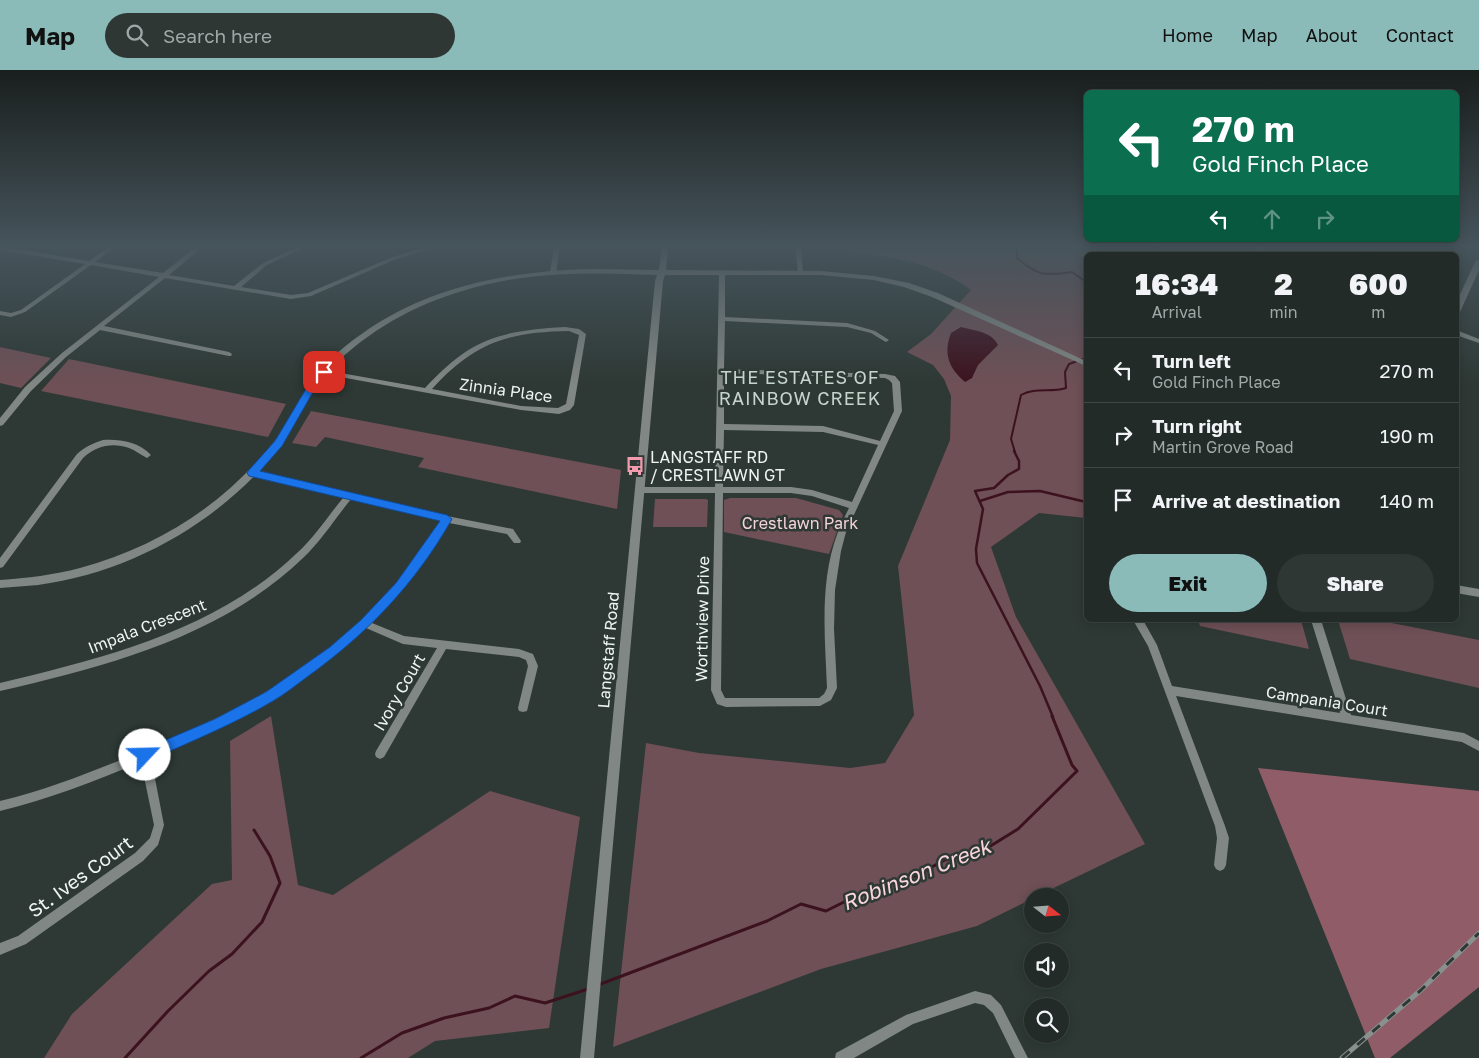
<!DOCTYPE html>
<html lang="en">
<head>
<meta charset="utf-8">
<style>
	:root { --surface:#222b28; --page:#2e3734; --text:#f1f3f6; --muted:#a2a7a8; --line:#3f4745; --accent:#8bbbb9 }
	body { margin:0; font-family:"Golos Text",sans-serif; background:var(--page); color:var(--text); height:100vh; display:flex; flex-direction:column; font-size:19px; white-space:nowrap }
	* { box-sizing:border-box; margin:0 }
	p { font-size:16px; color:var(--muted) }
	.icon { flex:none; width:28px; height:28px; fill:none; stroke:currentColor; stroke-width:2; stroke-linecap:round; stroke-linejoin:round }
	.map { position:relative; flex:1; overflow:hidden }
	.details { position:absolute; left:1084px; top:182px; width:375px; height:370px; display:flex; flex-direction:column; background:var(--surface); border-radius:8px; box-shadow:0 2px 12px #0003,0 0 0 1px var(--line) }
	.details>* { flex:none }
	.banner { position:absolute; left:1084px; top:20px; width:375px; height:152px; border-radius:8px; box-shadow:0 2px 12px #0003,0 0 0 1px var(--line); background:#0b6e4f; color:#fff; overflow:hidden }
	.needle { width:32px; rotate:107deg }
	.buttons { position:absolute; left:1024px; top:818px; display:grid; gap:10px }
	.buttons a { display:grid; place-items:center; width:45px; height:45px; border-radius:50%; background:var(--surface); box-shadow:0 2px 12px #0003,0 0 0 1px var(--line); font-size:25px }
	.pin { position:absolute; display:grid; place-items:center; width:42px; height:42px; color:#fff; margin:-21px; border-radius:10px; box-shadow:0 2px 8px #0006 }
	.me { position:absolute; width:55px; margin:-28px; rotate:66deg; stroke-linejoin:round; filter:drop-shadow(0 0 4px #0008) }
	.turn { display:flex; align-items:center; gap:18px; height:105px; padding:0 25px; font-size:22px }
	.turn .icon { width:65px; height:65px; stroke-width:2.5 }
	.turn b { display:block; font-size:35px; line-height:42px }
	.lanes { display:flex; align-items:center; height:48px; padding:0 25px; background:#0003; justify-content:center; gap:25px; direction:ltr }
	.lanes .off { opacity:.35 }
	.eta { display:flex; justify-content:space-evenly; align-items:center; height:85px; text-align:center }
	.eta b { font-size:30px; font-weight:800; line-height:35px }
	.button { display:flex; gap:10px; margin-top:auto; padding:10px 25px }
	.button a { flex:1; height:58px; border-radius:30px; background:var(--accent); color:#111; font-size:20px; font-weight:800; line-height:58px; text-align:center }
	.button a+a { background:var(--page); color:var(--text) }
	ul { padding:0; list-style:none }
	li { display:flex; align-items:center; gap:15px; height:65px; padding:0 25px; border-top:1px solid var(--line) }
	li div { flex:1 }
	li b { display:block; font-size:19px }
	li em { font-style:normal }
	header { display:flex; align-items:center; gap:30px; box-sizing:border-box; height:70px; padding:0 25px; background:var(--accent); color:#111 }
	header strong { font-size:24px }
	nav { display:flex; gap:28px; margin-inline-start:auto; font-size:18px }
	.search { width:350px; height:45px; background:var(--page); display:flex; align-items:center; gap:12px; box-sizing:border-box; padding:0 18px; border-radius:28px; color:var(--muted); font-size:19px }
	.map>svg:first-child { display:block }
</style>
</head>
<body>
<header>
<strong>Map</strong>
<div class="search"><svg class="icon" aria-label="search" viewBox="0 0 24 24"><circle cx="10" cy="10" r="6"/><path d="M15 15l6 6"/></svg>Search here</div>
<nav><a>Home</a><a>Map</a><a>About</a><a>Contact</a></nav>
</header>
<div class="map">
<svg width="1479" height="988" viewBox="0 0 1479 988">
	<rect width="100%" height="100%" fill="#2e3935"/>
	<g fill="#6e5056">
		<path d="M807,176H1095L1112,185H1086V448L1039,443L991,477L1016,547L1145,774L1037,826H1032V829L977,856L821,899L613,977L646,673L699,683L850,698L885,693L914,645L898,496L950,370L951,326L944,309L933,295L907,282L931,264L971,220C926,186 862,182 807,180Z"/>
		<path d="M0,277L51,288L21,318L0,313Z"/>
		<path d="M69,289L286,334L268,367L41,321Z"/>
		<path d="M311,341L621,400L617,439L418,397L424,388L325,367L316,377L292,373Z"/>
		<path d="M730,428H796L839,440L843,445L829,484L724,462V430Z"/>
		<path d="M655,429H706L708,430L707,457H653Z"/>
		<path d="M1198,550H1301L1309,579L1200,556Z"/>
		<path d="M1338,550H1376L1479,570V618L1350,589Z"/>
		<path d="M271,646L298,815L333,825L490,721L580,747L549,958L435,971L408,988H44L72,944L212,814L232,810L230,671Z"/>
	</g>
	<path fill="#8f5c68" d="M1258,698L1479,721V917L1390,988H1375Z"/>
	<path fill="#3c121e" d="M961,257C975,261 991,261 998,275L978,295L972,308L965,312C949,298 943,284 951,263Z"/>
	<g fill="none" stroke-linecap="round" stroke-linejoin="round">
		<g stroke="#3c121e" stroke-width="2">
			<path d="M1017,176V188C1038,206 1045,206 1072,202L1086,212"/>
			<path d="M1150,185L1149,181L1155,176"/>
			<path d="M1015,382L1011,369L1021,325C1035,317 1051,323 1066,318L1065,302L1069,294L1086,288"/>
		</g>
		<g stroke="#3c121e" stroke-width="2.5">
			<path d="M1014,381L1019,391V399L1008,405L994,418L975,421L983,439L976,479L977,493L1040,616L1053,647"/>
			<path d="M980,431L1008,422L1040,421L1086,432"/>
		</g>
		<g stroke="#3c121e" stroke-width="3">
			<path d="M598,915L767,851L801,834L826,841L874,817L915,806L956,784L984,780L1018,759L1077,701L1072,695L1052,646"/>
			<path d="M125,988L168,941L209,901L232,884L262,852L280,813L270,786L254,760"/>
			<path d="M361,988L402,963L444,948L489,938L515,926L545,933L588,919"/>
		</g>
		<g fill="#818784" fill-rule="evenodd">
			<path d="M0,176L89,191L110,176H117L95,192L163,203L197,176H204L169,205L234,216L263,193L300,176H308L267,195L241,217L291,225L308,223L390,188L429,176H438L394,190L311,226L291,229L165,208L104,256L229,282L232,284L231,286H229L100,260L66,287L31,321L3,355L0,356V348L25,317L62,283L159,207L91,195L25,242L11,247L0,245V241L11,243L21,240L85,194L0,180Z"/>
			<path d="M554,176H560L556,203L553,205L550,203Z"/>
			<path d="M795,176H801L803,204L798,203Z"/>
			<path d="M1254,176H1260L1268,185H1262Z"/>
			<path d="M1361,176H1370L1374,178L1371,180Z"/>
			<path d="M722,202L725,204V247L847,253L875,261L889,270L886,272L884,271L871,263L847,257L725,251L724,299L885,304L895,306L900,312L902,341L846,462L841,481L835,520L834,559L837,618L831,630L820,636L726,637L717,634L711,620L715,423H640L636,420L640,417H715L719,204ZM724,303L885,308L889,310L892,313L894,341L880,371L823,356L724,354ZM724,360L823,362L878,375L852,432L812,420L791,417H723ZM723,423H791L812,426L849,438C845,446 841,454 838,462C819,511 825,567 827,618L824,624L819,628H725L721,620Z"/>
			<path d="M565,257L579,259L586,264L574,335L570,340L559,344L521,340L324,304L320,302L324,300L425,318C471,268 499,261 565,257ZM569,261L579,265L566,334L558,338L521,336L432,319C474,273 507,262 569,261Z"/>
			<path d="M1456,260L1479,269V273L1456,265Z"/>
			<path d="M103,370C120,369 139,372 151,385L147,388C141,385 135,380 129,378C112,372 96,376 83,388L3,497L0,498V488L77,384C85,377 93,373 103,370Z"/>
			<path d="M252,400L447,446L513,459L521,471L520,473H514L507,464L449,453L402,519L372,553L404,566L519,579L533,584L538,596L527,641L523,642L519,641L518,638L528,596L526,590L519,587L446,579L384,687L380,689L376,687L375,684L376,681L437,578L403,574L366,558C302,616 230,654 151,688L164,755L158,775L143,791L26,874L0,885V873L18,866L135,783L150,768L154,755L141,692C95,711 49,729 0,741V731C50,719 96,700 143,681C222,648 302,609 364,549C394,520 418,485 441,451L351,429C335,449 321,471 303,488C221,567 107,596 0,621V613C105,588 217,560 297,483C315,467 328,446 343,428L249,405L248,403Z"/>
			<path d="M1456,515L1479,519V527L1456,523Z"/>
			<path d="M1133,550H1143L1157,575L1172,616L1340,643L1311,550H1321L1351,645L1464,663L1479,671V681L1462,672L1176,626L1225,756L1229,768L1226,795L1224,799L1220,801L1216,799L1214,795L1217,768L1215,756L1148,576Z"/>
			<path d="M975,921L991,925L1001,935L1028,988H1015L993,943L984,935L975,933L913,954L854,988H835L836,983L906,945Z"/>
		</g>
		<g fill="#818784" fill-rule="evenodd">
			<path d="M662,176H668L666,200L821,201L874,206L909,213L938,223L1086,291V296L932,227L904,217L874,210L821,205H665L663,211L594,988H580L655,211L657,205C628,204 598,203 569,204C499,206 426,225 369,266C347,281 326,301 312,323C301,339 294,358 283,373C225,449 134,502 38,515C26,516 13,517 0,518V510C27,508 54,505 80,498C158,477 227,433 276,369C288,354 295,336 306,320C320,297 341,278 363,263C422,221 495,204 566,200C597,198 628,200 659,200Z"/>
			<path d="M1476,190H1479V200L1460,242L1456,244V233Z"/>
		</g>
		<g stroke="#88918e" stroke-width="5">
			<path id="rail" d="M1342,988L1421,920L1479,863"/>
		</g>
		<use href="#rail" stroke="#2e3935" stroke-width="3" stroke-dasharray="10" stroke-linecap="butt"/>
	</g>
	<linearGradient id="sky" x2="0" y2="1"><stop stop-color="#191f1d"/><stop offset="0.56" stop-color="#46545c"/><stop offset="1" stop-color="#46545c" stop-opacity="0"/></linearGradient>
	<rect width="1479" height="314" fill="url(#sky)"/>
	<path fill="#1a73e8" stroke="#114b97" d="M324,299L329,302L313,322L282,376L260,401L447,445L452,449C415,514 368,563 307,607C296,615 285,624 273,631C234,654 192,671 150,690L145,691L140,690L139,685L140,681L215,649L266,622L330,577L361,550L396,513L440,451L249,406L247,403L249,400L275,371L306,319L321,300Z"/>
	<defs>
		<g id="bus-bare" transform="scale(1.5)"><path d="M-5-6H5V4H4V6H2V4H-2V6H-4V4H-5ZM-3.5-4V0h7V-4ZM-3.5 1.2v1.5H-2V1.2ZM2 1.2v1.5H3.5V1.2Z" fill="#f29aae" stroke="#2e3935" stroke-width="2.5" paint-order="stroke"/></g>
	</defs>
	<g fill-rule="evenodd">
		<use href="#bus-bare" x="635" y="396"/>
	</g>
	<g text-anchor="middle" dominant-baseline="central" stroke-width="5" stroke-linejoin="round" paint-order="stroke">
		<g font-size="16" fill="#eef4f2" stroke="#2e3935">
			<text transform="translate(506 320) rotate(8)">Zinnia Place</text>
			<text transform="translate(702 549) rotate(-89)">Worthview Drive</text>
			<text transform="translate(147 556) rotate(-21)">Impala Crescent</text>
			<text transform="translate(608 580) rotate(-85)">Langstaff Road</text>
			<text transform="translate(399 622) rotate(-60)">Ivory Court</text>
			<text transform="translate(1327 631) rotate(9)">Campania Court</text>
		</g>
		<g font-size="16" fill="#eef4f2" stroke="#2e3935" text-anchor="start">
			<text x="650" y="387">LANGSTAFF RD<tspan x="650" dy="18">/ CRESTLAWN GT</tspan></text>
		</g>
		<g font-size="16" fill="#f4d2d8" stroke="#2e3935">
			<text x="800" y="453">Crestlawn Park</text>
		</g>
		<g font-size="18" letter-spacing="1" fill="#c6d4ce" stroke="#2e3935">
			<text x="800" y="307">THE ESTATES OF<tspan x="800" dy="21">RAINBOW CREEK</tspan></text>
		</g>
		<g font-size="19" fill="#eef4f2" stroke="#2e3935">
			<text transform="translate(80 806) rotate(-36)">St. Ives Court</text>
		</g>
		<g font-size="21" font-style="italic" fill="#f8d6dc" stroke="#2e3935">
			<text transform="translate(916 804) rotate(-22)">Robinson Creek</text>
		</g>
	</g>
</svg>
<div class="buttons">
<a><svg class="needle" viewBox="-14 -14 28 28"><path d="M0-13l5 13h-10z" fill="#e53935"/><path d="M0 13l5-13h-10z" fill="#a2a7a8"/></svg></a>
<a><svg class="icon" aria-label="sound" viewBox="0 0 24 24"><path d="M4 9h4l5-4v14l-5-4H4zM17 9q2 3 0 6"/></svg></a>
<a><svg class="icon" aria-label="search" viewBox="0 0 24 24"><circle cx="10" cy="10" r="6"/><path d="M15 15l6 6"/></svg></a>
</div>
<div class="pin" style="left:324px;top:302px;background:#d93025"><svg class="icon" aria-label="arrive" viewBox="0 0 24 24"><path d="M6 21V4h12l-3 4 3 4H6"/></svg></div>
<svg class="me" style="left:145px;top:685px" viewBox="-20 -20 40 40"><circle r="19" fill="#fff"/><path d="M0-13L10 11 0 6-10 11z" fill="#1a73e8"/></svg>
<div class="banner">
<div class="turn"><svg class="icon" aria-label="left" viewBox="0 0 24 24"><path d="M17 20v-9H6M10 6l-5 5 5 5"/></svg><div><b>270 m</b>Gold Finch Place</div></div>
<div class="lanes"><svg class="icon" aria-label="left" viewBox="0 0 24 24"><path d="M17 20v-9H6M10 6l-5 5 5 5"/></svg><svg class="icon off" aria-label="ahead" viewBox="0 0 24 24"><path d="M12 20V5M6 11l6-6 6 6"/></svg><svg class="icon off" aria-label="right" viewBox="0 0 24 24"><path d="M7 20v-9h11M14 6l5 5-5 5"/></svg></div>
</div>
<section class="details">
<div class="eta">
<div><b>16:34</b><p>Arrival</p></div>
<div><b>2</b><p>min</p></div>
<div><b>600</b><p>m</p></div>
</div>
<ul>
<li><svg class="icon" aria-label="left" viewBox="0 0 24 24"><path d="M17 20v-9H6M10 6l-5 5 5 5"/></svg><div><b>Turn left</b><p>Gold Finch Place</p></div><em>270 m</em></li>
<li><svg class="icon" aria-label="right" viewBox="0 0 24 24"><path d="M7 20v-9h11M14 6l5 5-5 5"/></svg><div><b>Turn right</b><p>Martin Grove Road</p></div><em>190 m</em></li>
<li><svg class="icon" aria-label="arrive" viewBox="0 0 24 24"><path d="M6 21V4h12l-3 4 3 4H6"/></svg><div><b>Arrive at destination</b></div><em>140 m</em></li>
</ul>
<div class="button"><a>Exit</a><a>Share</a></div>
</section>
</div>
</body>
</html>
